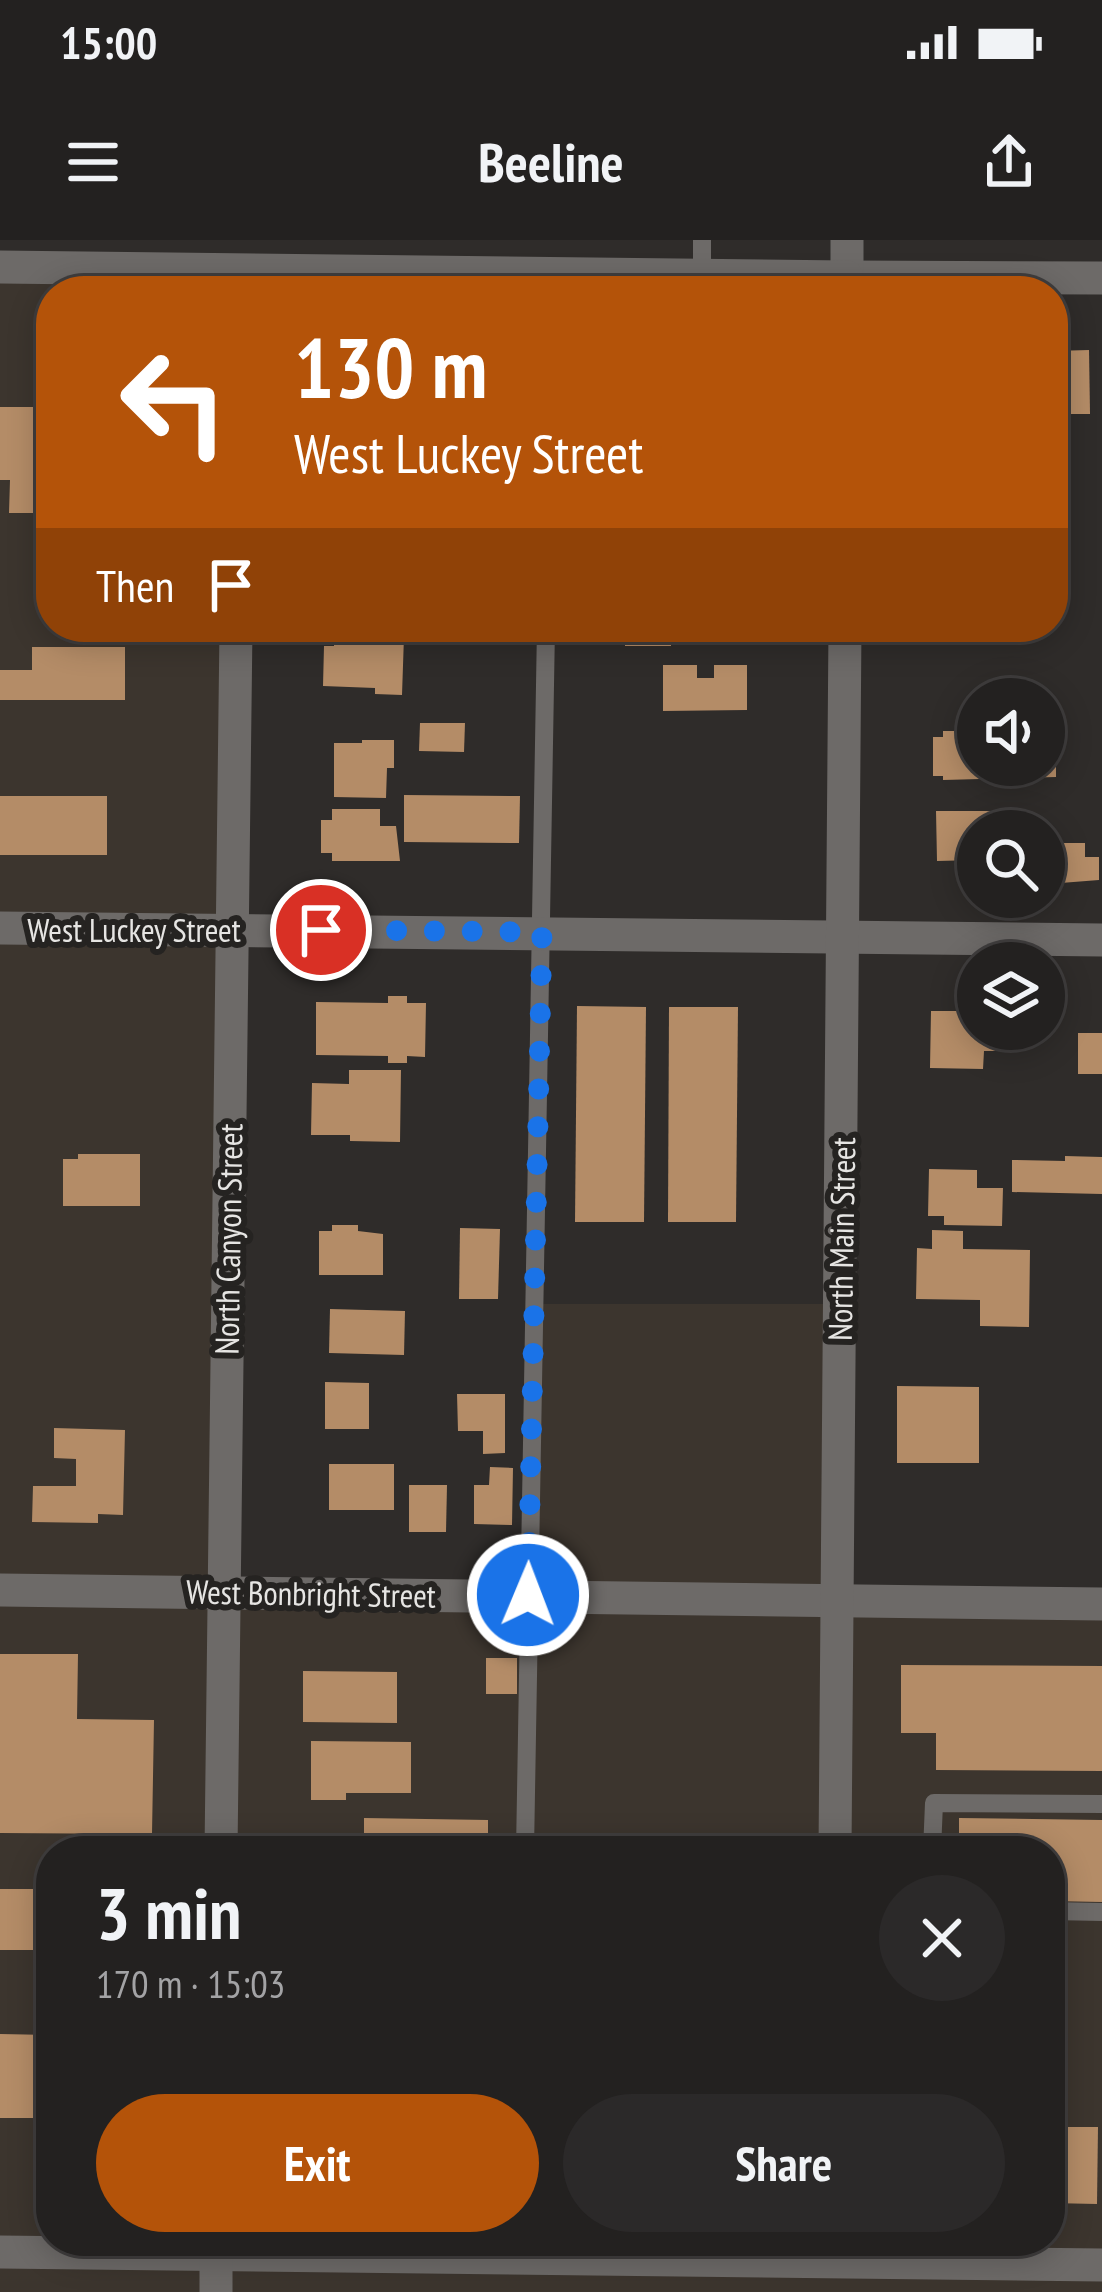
<!DOCTYPE html>
<html lang="en">
<head>
<meta charset="utf-8">
<style>
	:root { --surface:#232120; --page:#2b2929; --text:#f1f3f6; --muted:#a3a3a5; --line:#403e3e; --accent:#b45309 }
	body { margin:0; font-family:"PT Sans Narrow",sans-serif; background:var(--page); color:var(--text); height:100vh; display:flex; flex-direction:column; font-size:45px; white-space:nowrap }
	* { box-sizing:border-box; margin:0 }
	p { font-size:39px; color:var(--muted) }
	.icon { flex:none; width:66px; height:66px; fill:none; stroke:currentColor; stroke-width:2; stroke-linecap:round; stroke-linejoin:round }
	.map { position:relative; flex:1; overflow:hidden }
	.side { position:absolute; left:36px; top:1596px; width:1029px; height:420px; display:flex; flex-direction:column; background:var(--surface); border-radius:48px; box-shadow:0 6px 30px #0003,0 0 0 3px var(--line) }
	.side>* { flex:none }
	.top-card { position:absolute; left:36px; top:36px; width:1032px; height:366px; border-radius:48px; box-shadow:0 6px 30px #0003,0 0 0 3px var(--line); background:#b45309; color:#fff; overflow:hidden }
	.controls { position:absolute; left:957px; top:438px; display:grid; gap:24px }
	.controls a { display:grid; place-items:center; width:108px; height:108px; border-radius:50%; background:var(--surface); box-shadow:0 6px 30px #0003,0 0 0 3px var(--line); font-size:60px }
	.pin { position:absolute; display:grid; place-items:center; width:102px; height:102px; color:#fff; margin:-51px; border:6px solid #fff; border-radius:50%; box-shadow:0 3px 12px #0007 }
	.me { position:absolute; width:132px; margin:-66px; rotate:1deg; stroke-linejoin:round; filter:drop-shadow(0 0 9px #0008) }
	.turn { display:flex; align-items:center; gap:42px; height:252px; padding:0 60px; font-size:54px }
	.turn .icon { width:156px; height:156px; stroke-width:2.5 }
	.turn b { display:block; font-size:84px; line-height:102px }
	.then { display:flex; align-items:center; height:114px; padding:0 60px; background:#0003; gap:24px; font-size:45px }
	.round { display:grid; place-items:center; flex:none; width:126px; height:126px; border-radius:63px; background:var(--page) }
	.headline { display:flex; align-items:center; justify-content:space-between; height:204px; padding:0 60px }
	h1 { font-size:72px; font-weight:800; line-height:90px }
	.action { display:flex; gap:24px; margin-top:auto; padding:24px 60px }
	.action a { flex:1; height:138px; border-radius:72px; background:var(--accent); color:#fff; font-size:48px; font-weight:800; line-height:138px; text-align:center }
	.action a+a { background:var(--page); color:var(--text) }
	.status { display:flex; justify-content:space-between; align-items:center; height:84px; padding:0 60px; background:var(--surface); direction:ltr }
	.status svg { height:33px; fill:currentColor }
	header { display:flex; justify-content:space-between; align-items:center; height:156px; padding:0 60px; background:var(--surface); font-size:54px; font-weight:800 }
	.map>svg:first-child { display:block }
</style>
</head>
<body>
<div class="status"><b>15:00</b><svg viewBox="0 0 49 12"><path d="M0 12V9h3v3zM5 12V6h3v6zM10 12V3h3v9zM15 12V0h3v12zM26 1h20v11H26zM47 4h2v5h-2z"/></svg></div>
<header><svg class="icon" aria-label="menu" viewBox="0 0 24 24"><path d="M4 6h16M4 12h16M4 18h16"/></svg>Beeline<svg class="icon" aria-label="share" viewBox="0 0 24 24"><path d="M12 15V3M7 8l5-5 5 5M5 13v7h14v-7"/></svg></header>
<div class="map">
<svg width="1102" height="2052" viewBox="0 0 1102 2052">
	<rect width="100%" height="100%" fill="#2f2c2a"/>
	<path fill="#3c352e" fill-rule="evenodd" d="M0,27L239,30V51H51V387H236L223,1351L527,1355L535,1064H840L838,1360L1102,1364V2052H0ZM51,1611H1050V2001H51Z"/>
	<g fill="#b48c67">
		<path d="M1089,110L1090,174H1053V111Z"/>
		<path d="M0,167H51V273H9L10,240H0Z"/>
		<rect x="429" y="387" width="38" height="12"/>
		<rect x="625" y="387" width="46" height="19"/>
		<path d="M334,394L404,396L402,455L375,454V448L323,446L324,406H334Z"/>
		<path d="M32,407H125V460H0V430H32Z"/>
		<path d="M663,425H697V438H714V425H747V470L663,471Z"/>
		<path d="M420,483H465L464,512L419,511Z"/>
		<path d="M943,491H978V525H1044V494H1056V537L943,540V536H933V497H943Z"/>
		<path d="M362,500H394V528H387L386,558L334,557V503H362Z"/>
		<path d="M404,555L520,556L519,603L404,602Z"/>
		<rect x="0" y="556" width="107" height="59"/>
		<path d="M332,569H380V586H396L400,621H332V613H321V580H332Z"/>
		<path d="M936,571H990V591H978V620L937,621Z"/>
		<path d="M1044,603H1085V617H1099V640L1048,644V640H1044Z"/>
		<path d="M388,756H407V763H426L425,817L407,816V823H388V816L316,815V762L388,763Z"/>
		<path d="M577,766L646,767L644,982H575Z"/>
		<path d="M669,767H738L736,982H668Z"/>
		<path d="M931,771H978V789H984V794H999V811H984L983,829L930,828Z"/>
		<rect x="1078" y="793" width="24" height="41"/>
		<path d="M349,830H401L400,902L350,901V895H311L312,843L349,844Z"/>
		<path d="M78,914H140V966H63V919H78Z"/>
		<path d="M1065,916L1102,917V954L1012,952V920L1065,921Z"/>
		<path d="M929,929L977,930V948H1003L1002,986L944,985V976H928Z"/>
		<path d="M332,985H358V991L383,994V1035H319V991H332Z"/>
		<path d="M460,988L500,989L498,1059H459Z"/>
		<path d="M932,990L963,991V1009L1030,1010L1029,1087L980,1086V1060L916,1059L917,1008L932,1009Z"/>
		<path d="M330,1069L405,1071L404,1115L329,1113Z"/>
		<path d="M325,1142L369,1143V1189H325Z"/>
		<path d="M897,1146L979,1147V1223H897Z"/>
		<path d="M457,1154H505V1213L483,1214V1191H458Z"/>
		<path d="M54,1188L125,1190L123,1275L98,1274V1283L32,1282L33,1246H76V1219L54,1218Z"/>
		<rect x="329" y="1224" width="65" height="46"/>
		<path d="M490,1227L513,1228L512,1285L474,1284V1245H489Z"/>
		<path d="M409,1245H447L446,1292H409Z"/>
		<path d="M0,1414H78L77,1479L154,1480L152,1594L0,1593Z"/>
		<rect x="486" y="1418" width="31" height="36"/>
		<path d="M901,1425L1102,1426V1531L936,1530V1493H901Z"/>
		<path d="M303,1431L397,1432V1483L303,1482Z"/>
		<path d="M311,1501L411,1502V1553H346V1560H311Z"/>
		<path d="M364,1578L488,1580V1611H364Z"/>
		<path d="M959,1578L1102,1580V1662L1050,1661V1611H959Z"/>
		<rect x="0" y="1649" width="51" height="61"/>
		<path d="M0,1794L51,1795V1878H0Z"/>
		<path d="M1050,1887H1098L1097,1964L1050,1963Z"/>
	</g>
	<g fill="none" stroke-linecap="round" stroke-linejoin="round">
		<g stroke="#6d6a68" stroke-width="18">
			<path d="M702,36V0"/>
			<path d="M525,1611L546,387"/>
			<path d="M932,1611L934,1563L1102,1564"/>
			<path d="M1050,1671L1102,1672"/>
		</g>
		<g stroke="#6d6a68" stroke-width="33">
			<path d="M847,37L1102,38"/>
			<path d="M847,51V0"/>
			<path d="M0,688L1102,700"/>
			<path d="M0,1350L1102,1364"/>
			<path d="M221,1611L236,387"/>
			<path d="M835,1611L845,387"/>
			<path d="M0,2012L1102,2025"/>
			<path d="M216,2052V2001"/>
		</g>
		<path stroke="#6d6a68" stroke-width="33" d="M0,27L847,37"/>
	</g>
	<g fill="none" stroke-linecap="round" stroke-linejoin="round">
		<path stroke="#1a73e8" stroke-width="21" stroke-dasharray="0 37.8" d="M321,690L542,692L528,1355"/>
	</g>
	<g text-anchor="middle" dominant-baseline="central" stroke-width="12" stroke-linejoin="round" paint-order="stroke">
		<g font-size="33" fill="#e6e5e3" stroke="#252321">
			<text x="134" y="689">West Luckey Street</text>
			<text transform="translate(228 999) rotate(-89)">North Canyon Street</text>
			<text transform="translate(841 999) rotate(-89)">North Main Street</text>
			<text transform="translate(311 1353) rotate(1)">West Bonbright Street</text>
		</g>
	</g>
</svg>
<div class="controls">
<a><svg class="icon" aria-label="sound" viewBox="0 0 24 24"><path d="M4 9h4l5-4v14l-5-4H4zM17 9q2 3 0 6"/></svg></a>
<a><svg class="icon" aria-label="search" viewBox="0 0 24 24"><circle cx="10" cy="10" r="6"/><path d="M15 15l6 6"/></svg></a>
<a><svg class="icon" aria-label="layers" viewBox="0 0 24 24"><path d="M12 4l9 5-9 5-9-5zM3 14l9 5 9-5"/></svg></a>
</div>
<div class="pin" style="left:321px;top:690px;background:#d93025"><svg class="icon" aria-label="arrive" viewBox="0 0 24 24"><path d="M6 21V4h12l-3 4 3 4H6"/></svg></div>
<svg class="me" style="left:528px;top:1355px" viewBox="-20 -20 40 40"><circle r="17" fill="#1a73e8" stroke="#fff" stroke-width="3"/><path d="M0-11L8 9 0 5-8 9z" fill="#fff"/></svg>
<div class="top-card">
<div class="turn"><svg class="icon" aria-label="left" viewBox="0 0 24 24"><path d="M17 20v-9H6M10 6l-5 5 5 5"/></svg><div><b>130 m</b>West Luckey Street</div></div>
<div class="then">Then<svg class="icon" aria-label="arrive" viewBox="0 0 24 24"><path d="M6 21V4h12l-3 4 3 4H6"/></svg></div>
</div>
<section class="side">
<div class="headline"><div><h1>3 min</h1><p>170 m · 15:03</p></div><a class="round"><svg class="icon" aria-label="close" viewBox="0 0 24 24"><path d="M6 6l12 12M18 6L6 18"/></svg></a></div>
<div class="action"><a>Exit</a><a>Share</a></div>
</section>
</div>
</body>
</html>
